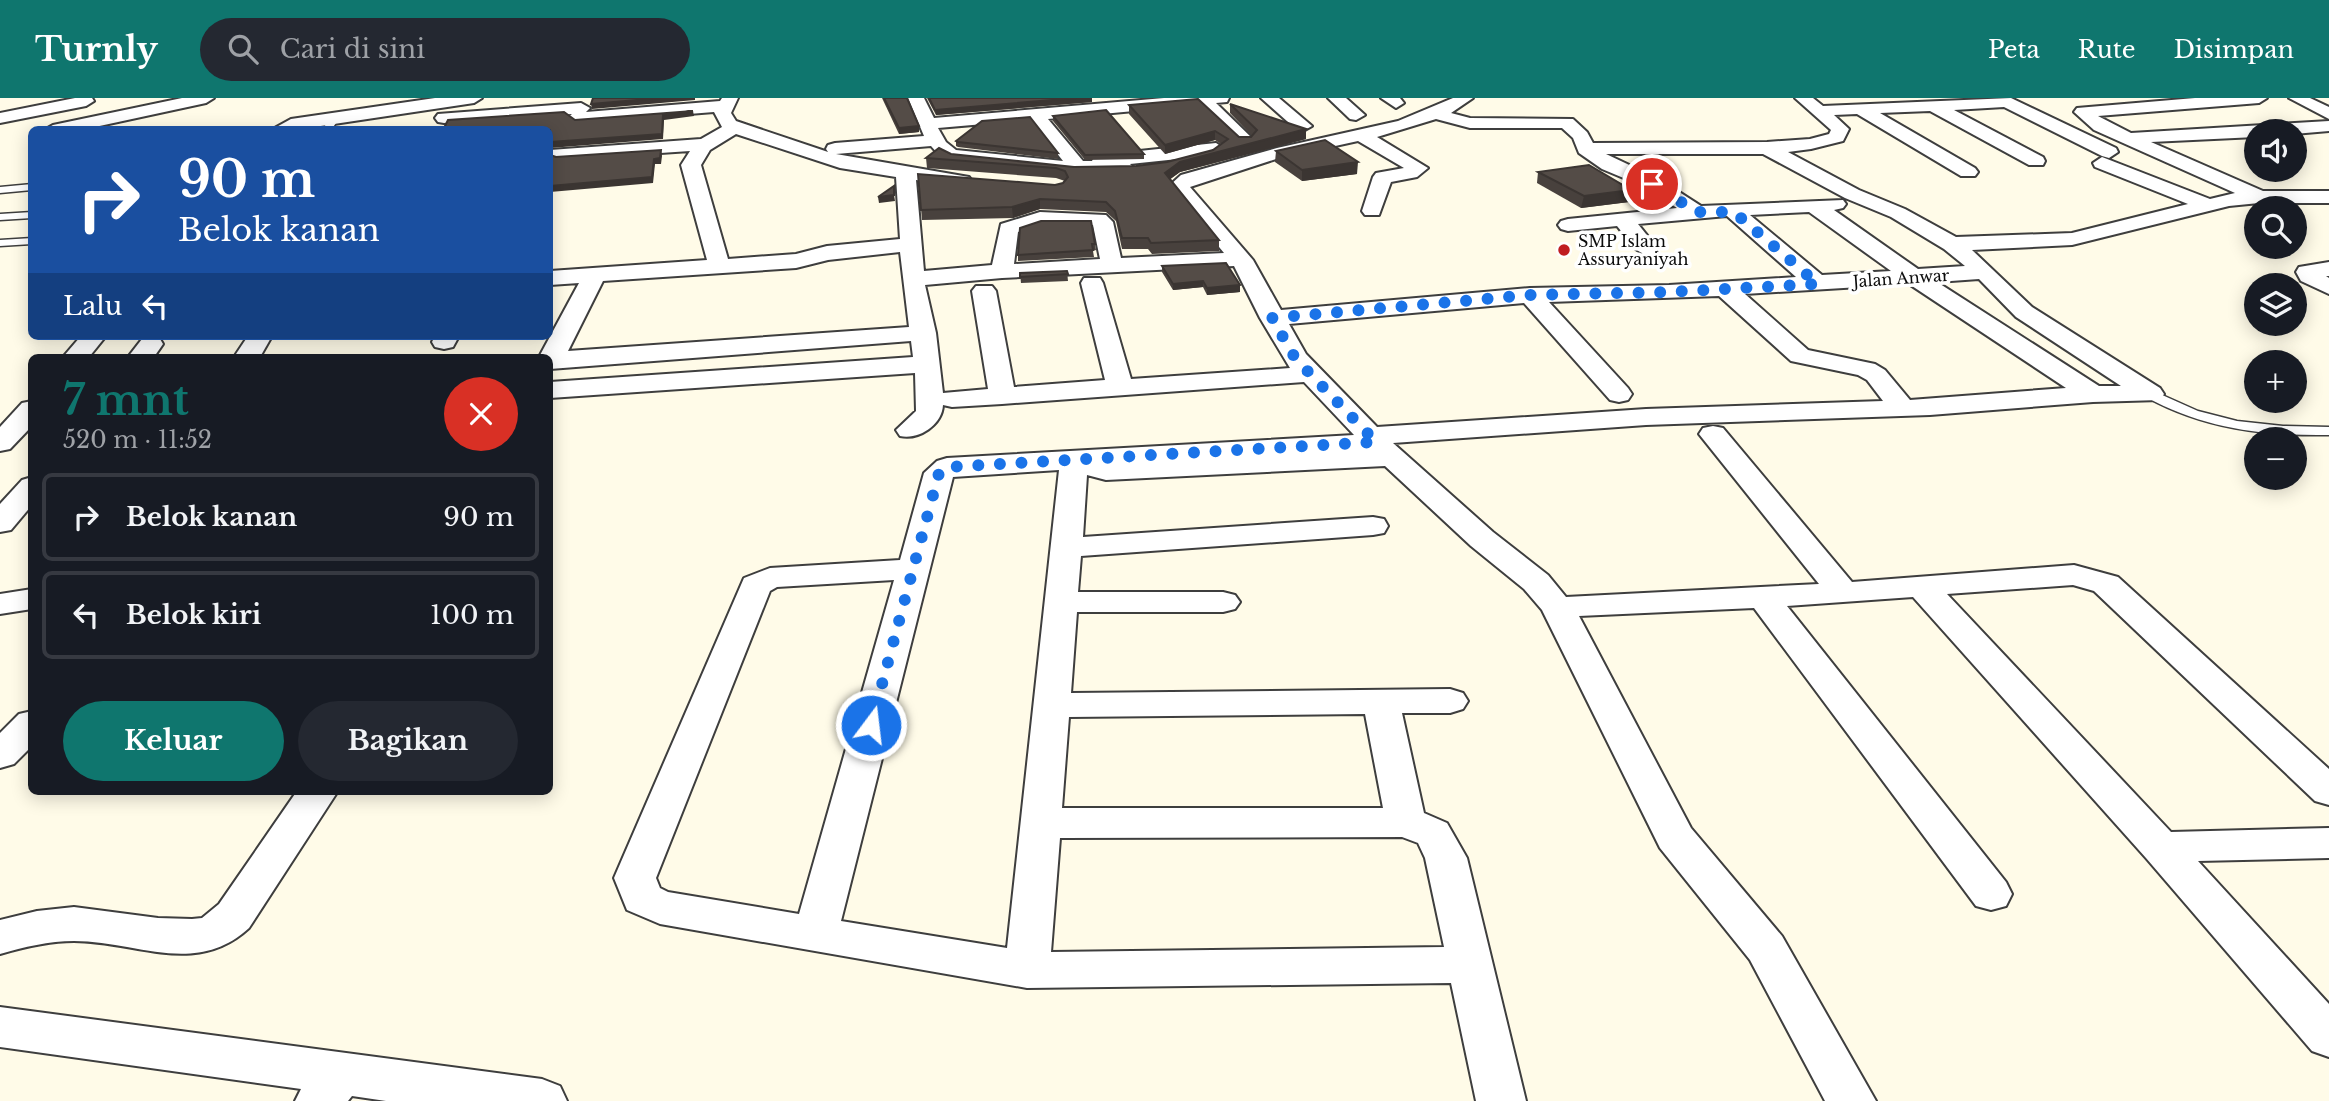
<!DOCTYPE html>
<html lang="id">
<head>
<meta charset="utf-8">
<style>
	:root { --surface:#171b24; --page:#242831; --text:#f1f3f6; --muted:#9ea1a6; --line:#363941; --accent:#0f766e }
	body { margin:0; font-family:"Libre Baskerville",serif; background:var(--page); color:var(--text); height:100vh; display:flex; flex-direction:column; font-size:26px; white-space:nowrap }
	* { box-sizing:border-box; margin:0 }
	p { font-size:23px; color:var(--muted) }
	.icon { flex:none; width:38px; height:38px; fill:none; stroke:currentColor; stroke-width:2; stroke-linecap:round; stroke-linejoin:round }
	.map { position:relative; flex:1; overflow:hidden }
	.drawer { position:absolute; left:28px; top:256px; width:525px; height:441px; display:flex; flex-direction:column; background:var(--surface); border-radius:10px; box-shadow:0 4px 18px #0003 }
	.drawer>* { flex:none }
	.hud { position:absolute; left:28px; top:28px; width:525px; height:214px; border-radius:10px; box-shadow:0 4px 18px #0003; background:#1a4fa0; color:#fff; overflow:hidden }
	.buttons { position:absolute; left:2244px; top:21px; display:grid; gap:14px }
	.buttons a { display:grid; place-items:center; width:63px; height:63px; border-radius:50%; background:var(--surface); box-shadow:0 4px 18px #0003; font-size:35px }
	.pin { position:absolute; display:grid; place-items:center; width:60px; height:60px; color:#fff; margin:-30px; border:4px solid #fff; border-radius:50%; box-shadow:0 2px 7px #0007 }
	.me { position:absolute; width:77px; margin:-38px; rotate:15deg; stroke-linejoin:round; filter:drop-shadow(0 0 5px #0008) }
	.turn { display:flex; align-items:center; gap:24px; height:147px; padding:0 35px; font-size:32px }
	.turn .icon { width:91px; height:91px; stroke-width:2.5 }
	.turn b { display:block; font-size:49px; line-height:60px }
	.then { display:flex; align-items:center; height:66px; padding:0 35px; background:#0003; gap:14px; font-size:26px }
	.round { display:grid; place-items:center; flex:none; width:74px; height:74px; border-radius:37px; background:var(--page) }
	.headline { display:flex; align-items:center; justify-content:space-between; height:119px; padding:0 35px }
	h1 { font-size:42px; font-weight:700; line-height:52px; color:var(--accent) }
	.action { display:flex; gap:14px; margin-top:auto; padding:14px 35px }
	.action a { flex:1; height:80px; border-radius:42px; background:var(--accent); color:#fff; font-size:28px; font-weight:700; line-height:80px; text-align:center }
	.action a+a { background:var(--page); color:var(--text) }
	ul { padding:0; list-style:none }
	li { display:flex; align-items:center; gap:21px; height:88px; margin:0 14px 10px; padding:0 21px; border:4px solid var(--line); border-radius:10px }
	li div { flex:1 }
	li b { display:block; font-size:26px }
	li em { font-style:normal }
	header { display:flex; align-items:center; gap:42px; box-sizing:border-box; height:98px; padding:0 35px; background:var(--accent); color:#fff }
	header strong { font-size:33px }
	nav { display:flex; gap:38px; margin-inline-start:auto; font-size:24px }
	.search { width:490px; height:63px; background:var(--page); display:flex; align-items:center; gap:18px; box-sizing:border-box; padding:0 24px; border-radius:38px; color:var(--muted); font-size:26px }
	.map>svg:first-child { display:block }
</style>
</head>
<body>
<header>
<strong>Turnly</strong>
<div class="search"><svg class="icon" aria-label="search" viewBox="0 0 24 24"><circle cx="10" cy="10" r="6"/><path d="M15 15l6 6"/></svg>Cari di sini</div>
<nav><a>Peta</a><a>Rute</a><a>Disimpan</a></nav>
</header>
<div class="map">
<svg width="2329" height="1003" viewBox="0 0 2329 1003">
	<rect width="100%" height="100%" fill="#fffbe8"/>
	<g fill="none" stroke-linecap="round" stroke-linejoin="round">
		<g stroke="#3e3e3e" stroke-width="3">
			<g id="lane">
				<path d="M333,16L341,18L331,32H322Z"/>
				<path d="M32,86V92L0,95V89Z"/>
				<path d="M32,114V120L0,122V116Z"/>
				<path d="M32,140V146L0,148V142Z"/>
				<path d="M2151,292L2198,313L2237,323L2283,328L2329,329V337C2264,338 2204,331 2146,299L2144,296Z"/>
			</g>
		</g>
		<g stroke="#3e3e3e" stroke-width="4">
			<g id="street">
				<path d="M75,0H92L94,3L86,8L0,25V15Z"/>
				<path d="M182,0H214L206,5L81,32H44L53,27Z"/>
				<path d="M435,0H482L474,5L294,32H271L291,21Z"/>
				<path d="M722,0H738L731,15L736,23L828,54L826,51L828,47L835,45L924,38L908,0H924L934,20L1164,0H1229L1227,4L1216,5L1254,42L1251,46H1239L1199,7L1048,21L1083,63H1092L1094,59L1101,57L1216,45L1225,51L1216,57L1130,66L1134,70L1124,76L1055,74L952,63L939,57L931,48L836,56L969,79L972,83L969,87L962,89L916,82L924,173L992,167L1001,126L1040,114L1106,117L1113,124L1121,160L1224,155L1169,88L1181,77L1277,50L1398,23L1453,0H1473L1451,15L1470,20L1573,21L1587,34L1593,45L1767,44L1810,41L1829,36L1831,32L1795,0H1813L1823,8L2011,0L2116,50L2118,54L2109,60L2102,58L2004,9L1954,12L2043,59L2045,63L2043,67H2029L1930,13L1880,15L1975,70L1978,74L1975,78H1961L1857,16L1834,17L1849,31L1843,43L1811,51L1788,54L1859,92L1905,111L1956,139L2072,135L2188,106L2095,69L2093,65L2102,59L2210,101L2235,95L2094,32L2074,14L2077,10L2195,0H2267L2259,5L2098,18L2131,35L2329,23V33L2294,36V33H2256V39L2151,44L2263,93H2329V105H2259L2229,108L2072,147L1972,152L2032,209L2160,290L2164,296L2160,302L2093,304L1930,317L1646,327L1393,345L1493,434L1548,477L1566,499L1819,486L1699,336L1703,330L1713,328L1723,330L1852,484L2074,467L2118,479L2329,671V707L2315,703L2094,493L2073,487L1947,496L2171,734L2329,730V760L2198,763L2329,906V959L2312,953L2146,760L1913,499L1787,508L2006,784L2012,796L2006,808L1991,812L1976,808L1754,510L1579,518L1691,730L1782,838L1876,1003H1825L1750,862L1660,750L1542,512L1524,491L1471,448L1385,368L1106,382L1087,377L1083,439L1373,419L1384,421L1388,428L1384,435L1373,437L1081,458L1078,494H1223L1235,497L1240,504L1235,511L1223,514H1077L1071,595L1450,591L1463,595L1468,603L1463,611L1450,615H1402L1424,715L1447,725L1467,760L1526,1003H1476L1451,885L1027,890L660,826L627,812L614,780L744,480L770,470L900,462L924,375L937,363L947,360L1354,337L1304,284L1002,306L952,309L943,307C942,327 919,342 900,338L896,332L916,313L915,275L550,300V284L913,259L911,243L550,271V259H539L579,185L550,187V173L707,162L681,67L690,53L557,62L550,59V52L701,41L722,29L714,14L576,25L567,20L572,16L444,25L438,24L435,20L438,16L581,5L590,10L586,14L720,3ZM1436,21L1470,30H1562L1573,40L1579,55L1602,71L1645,89L1677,110L1568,121L1561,123L1558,127L1561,131L1568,133L1617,128C1628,141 1636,160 1655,156L1658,151L1638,126L1727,118L1796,179L1669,187L1530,190L1281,212L1253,162L1190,89L1276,61L1358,43L1404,70L1376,75L1373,79L1362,113L1365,117H1379L1391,84L1417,79L1428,70L1377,39ZM1031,22L1063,63L956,52L946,44L938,30ZM736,36L840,70L896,79L900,141L827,148L796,156L728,161L701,67L710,52ZM1606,56H1763L1845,100L1891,119L1944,151L1965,168L1918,171L1834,112L1843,110L1846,106L1843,102L1701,108L1659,81ZM1809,114L1891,173L1822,177L1750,117ZM1041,126L1093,127L1100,161L1014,166L1018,134ZM900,154L909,229L568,253L603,183L796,170L828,162ZM1234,168L1260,220L1290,270L1131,281L1103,185L1100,180H1084L1081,185L1105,282L1014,289L996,193L992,188H976L972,193L988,291L943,295L936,235L925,187L1002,180ZM1979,181L2016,219L2121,288H2099L1937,184ZM1909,186L2066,290L1910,302L1885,272L1875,266L1808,252L1745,196ZM1719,198L1791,263L1858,277L1867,282L1883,303L1646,311L1377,329L1306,256L1289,226L1524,205L1610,302L1619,304L1628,302L1632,296L1628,290L1549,204ZM1059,372L1007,850L841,823L953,379ZM894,482L799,816L668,794L660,790L656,780L770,493L777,489ZM1365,616L1383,710H1062L1069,619ZM1402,739L1418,745L1425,760L1444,849L1051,854L1060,740Z"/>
				<path d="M1261,0H1279L1312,28L1303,33L1297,32Z"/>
				<path d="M1328,0H1346L1365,17L1356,22L1350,21Z"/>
				<path d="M1381,0H1400L1404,5L1396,10Z"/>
				<path d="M2289,0H2310L2329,9V21Z"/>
				<path d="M2329,164V178H2326L2329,180V196L2301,183L2296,174L2299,169Z"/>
				<path d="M81,238H106L89,259H63Z"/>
				<path d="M248,238H272L260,259H234Z"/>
				<path d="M435,238H459L453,249L444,251L435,249L432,244Z"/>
				<path d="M151,239L160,241L163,246L154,259H128L142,241Z"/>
				<path d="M32,303V328L10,351L0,353V329L22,305Z"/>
				<path d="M32,379V407L11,432L0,434V406L22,382Z"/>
				<path d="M32,491V511L0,516V496Z"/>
				<path d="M32,613V648L14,666L0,670V635L19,616Z"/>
				<path d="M297,693H338L249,830C196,879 136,843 74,843C49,843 24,849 0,856V822L37,813L74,809L158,820L192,821L202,820L219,806Z"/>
				<path d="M0,909L542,981L560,988L567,1003H386L352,998L348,1003H295L301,991L0,949Z"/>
			</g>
		</g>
		<use href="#lane" fill="#fff" fill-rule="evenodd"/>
		<use href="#street" fill="#fff" fill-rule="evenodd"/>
	</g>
	<g fill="#48413d">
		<path d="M882,0H907L919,28V34L899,36Z"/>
		<path d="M927,0H1092V4L936,17Z"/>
		<path d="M1230,6L1306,31V41L1180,74L1170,81L1219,142V153L1152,156L1148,151H1122L1116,123L1106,114L1040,111L1013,120L922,122L918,76L1055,87L1063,85L1065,83L1056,80L927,70L926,60L951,56L1074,69L1136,68L1167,64L1213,52L1221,46L1215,42L1165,56L1129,16V7L1239,39H1251L1252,38L1230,15Z"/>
		<path d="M1053,18L1144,56V61L1085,62L1053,23Z"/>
		<path d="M956,43L1058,55V61L958,49L956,48Z"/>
		<path d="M1276,53L1357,76L1302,83L1275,64Z"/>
		<path d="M1538,74L1631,92L1629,104L1581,110L1537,85Z"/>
		<path d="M1095,146L1096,152L1093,153L1094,159L1018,163V157Z"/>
		<path d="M1162,168L1240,187V194L1207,197L1203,189L1173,192L1162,174Z"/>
		<path d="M1067,173L1068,183L1021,185L1020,175Z"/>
	</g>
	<g fill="#3b3532">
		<path d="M660,0H695V2L592,11L591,6Z"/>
		<path d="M1076,0H1092V4L936,17L935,12Z"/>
		<path d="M693,13L694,18L664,22L663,41L550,50V44L663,17Z"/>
		<path d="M919,28V34L899,36V30Z"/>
		<path d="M1306,31V41L1180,74L1165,85V75L1180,64Z"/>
		<path d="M1215,33V42L1165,56V47Z"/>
		<path d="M661,52L662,58L661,66H655L653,85L550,94V88L654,61Z"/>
		<path d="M1358,64L1357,76L1302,83V72Z"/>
		<path d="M1631,92L1629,104L1581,110L1584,98Z"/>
		<path d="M894,97L895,103L879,105L878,99Z"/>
		<path d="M1040,101V111L1013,120L1012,109Z"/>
		<path d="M1203,183V189L1173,192V186Z"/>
		<path d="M1240,187V194L1207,197V190Z"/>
	</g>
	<g fill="#544c47" stroke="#3b3532" stroke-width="2">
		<path d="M593,0H660L591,6Z"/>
		<path d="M884,0H907L919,28L899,30Z"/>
		<path d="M929,0H1076L935,12Z"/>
		<path d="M1198,1L1239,39H1251L1257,32L1230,6L1306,31L1180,64L1165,75L1219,142L1151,145L1148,140H1122L1115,113L1106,104L1040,101L1012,109L921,112L918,76L1055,87L1063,85L1068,79L1065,73L1056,70L926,60L939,50L951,56L1074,69L1136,68L1167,64L1213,52L1228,41L1215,33L1165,47L1129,7Z"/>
		<path d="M1106,12L1144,56L1085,57L1053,18Z"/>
		<path d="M693,13L663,17L662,36L550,44V32H443L448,22L564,14L575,22Z"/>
		<path d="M1030,19L1058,55L958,44L956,43L982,23Z"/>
		<path d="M1325,42L1358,64L1302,72L1276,53Z"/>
		<path d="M661,52L660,60L654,61L652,79L550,88V57L556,59Z"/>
		<path d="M1589,67L1631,92L1584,98L1538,74Z"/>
		<path d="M894,88V97L878,99Z"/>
		<path d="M1041,123H1091L1095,146H1092L1093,152L1018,157L1020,130Z"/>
		<path d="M1226,165L1240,187L1207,190L1203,183L1173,186L1162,168Z"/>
		<path d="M1067,173L1068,176L1020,179V175Z"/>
	</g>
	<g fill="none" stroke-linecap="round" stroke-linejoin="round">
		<path stroke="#1a73e8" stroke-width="12" stroke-dasharray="0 21.6" d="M871,627L939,375L947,369L1376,344L1295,260L1272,220L1530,197L1669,194L1818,186L1734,114H1697L1652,86"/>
	</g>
	<circle fill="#c01d20" stroke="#fff" stroke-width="2.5" cx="1564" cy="152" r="7"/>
	<g text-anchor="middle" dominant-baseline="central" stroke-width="7" stroke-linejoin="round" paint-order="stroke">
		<g font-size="16" fill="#0b0b0b" stroke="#fff" text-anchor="start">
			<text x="1578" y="143">SMP Islam<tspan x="1578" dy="18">Assuryaniyah</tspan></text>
		</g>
		<g font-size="16" fill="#0b0b0b" stroke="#fff">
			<text transform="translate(1901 180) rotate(-4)">Jalan Anwar</text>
		</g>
	</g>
</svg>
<div class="buttons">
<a><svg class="icon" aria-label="sound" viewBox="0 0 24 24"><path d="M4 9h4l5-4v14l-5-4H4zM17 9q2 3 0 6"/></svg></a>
<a><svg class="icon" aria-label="search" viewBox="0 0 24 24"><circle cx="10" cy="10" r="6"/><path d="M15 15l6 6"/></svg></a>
<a><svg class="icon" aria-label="layers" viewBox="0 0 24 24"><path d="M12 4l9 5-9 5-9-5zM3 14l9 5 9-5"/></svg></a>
<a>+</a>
<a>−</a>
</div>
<div class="pin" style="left:1652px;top:86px;background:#d93025"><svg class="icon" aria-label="arrive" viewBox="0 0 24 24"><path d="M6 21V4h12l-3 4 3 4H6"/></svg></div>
<svg class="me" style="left:871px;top:627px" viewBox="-20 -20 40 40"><circle r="17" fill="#1a73e8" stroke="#fff" stroke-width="3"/><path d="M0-11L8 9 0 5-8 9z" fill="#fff"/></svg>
<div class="hud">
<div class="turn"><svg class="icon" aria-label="right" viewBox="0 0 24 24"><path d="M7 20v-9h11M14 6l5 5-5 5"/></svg><div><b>90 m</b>Belok kanan</div></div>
<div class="then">Lalu<svg class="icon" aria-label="left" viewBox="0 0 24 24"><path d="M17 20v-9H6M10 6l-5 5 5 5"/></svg></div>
</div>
<section class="drawer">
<div class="headline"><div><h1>7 mnt</h1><p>520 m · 11:52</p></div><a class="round" style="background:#d93025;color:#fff"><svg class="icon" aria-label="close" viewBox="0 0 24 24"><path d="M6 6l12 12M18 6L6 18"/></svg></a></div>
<ul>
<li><svg class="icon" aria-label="right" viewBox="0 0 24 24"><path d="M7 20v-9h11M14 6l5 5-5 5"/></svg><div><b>Belok kanan</b></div><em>90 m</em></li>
<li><svg class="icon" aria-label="left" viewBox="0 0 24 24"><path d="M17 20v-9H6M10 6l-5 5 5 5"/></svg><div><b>Belok kiri</b></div><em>100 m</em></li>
</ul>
<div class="action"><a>Keluar</a><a>Bagikan</a></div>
</section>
</div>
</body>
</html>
